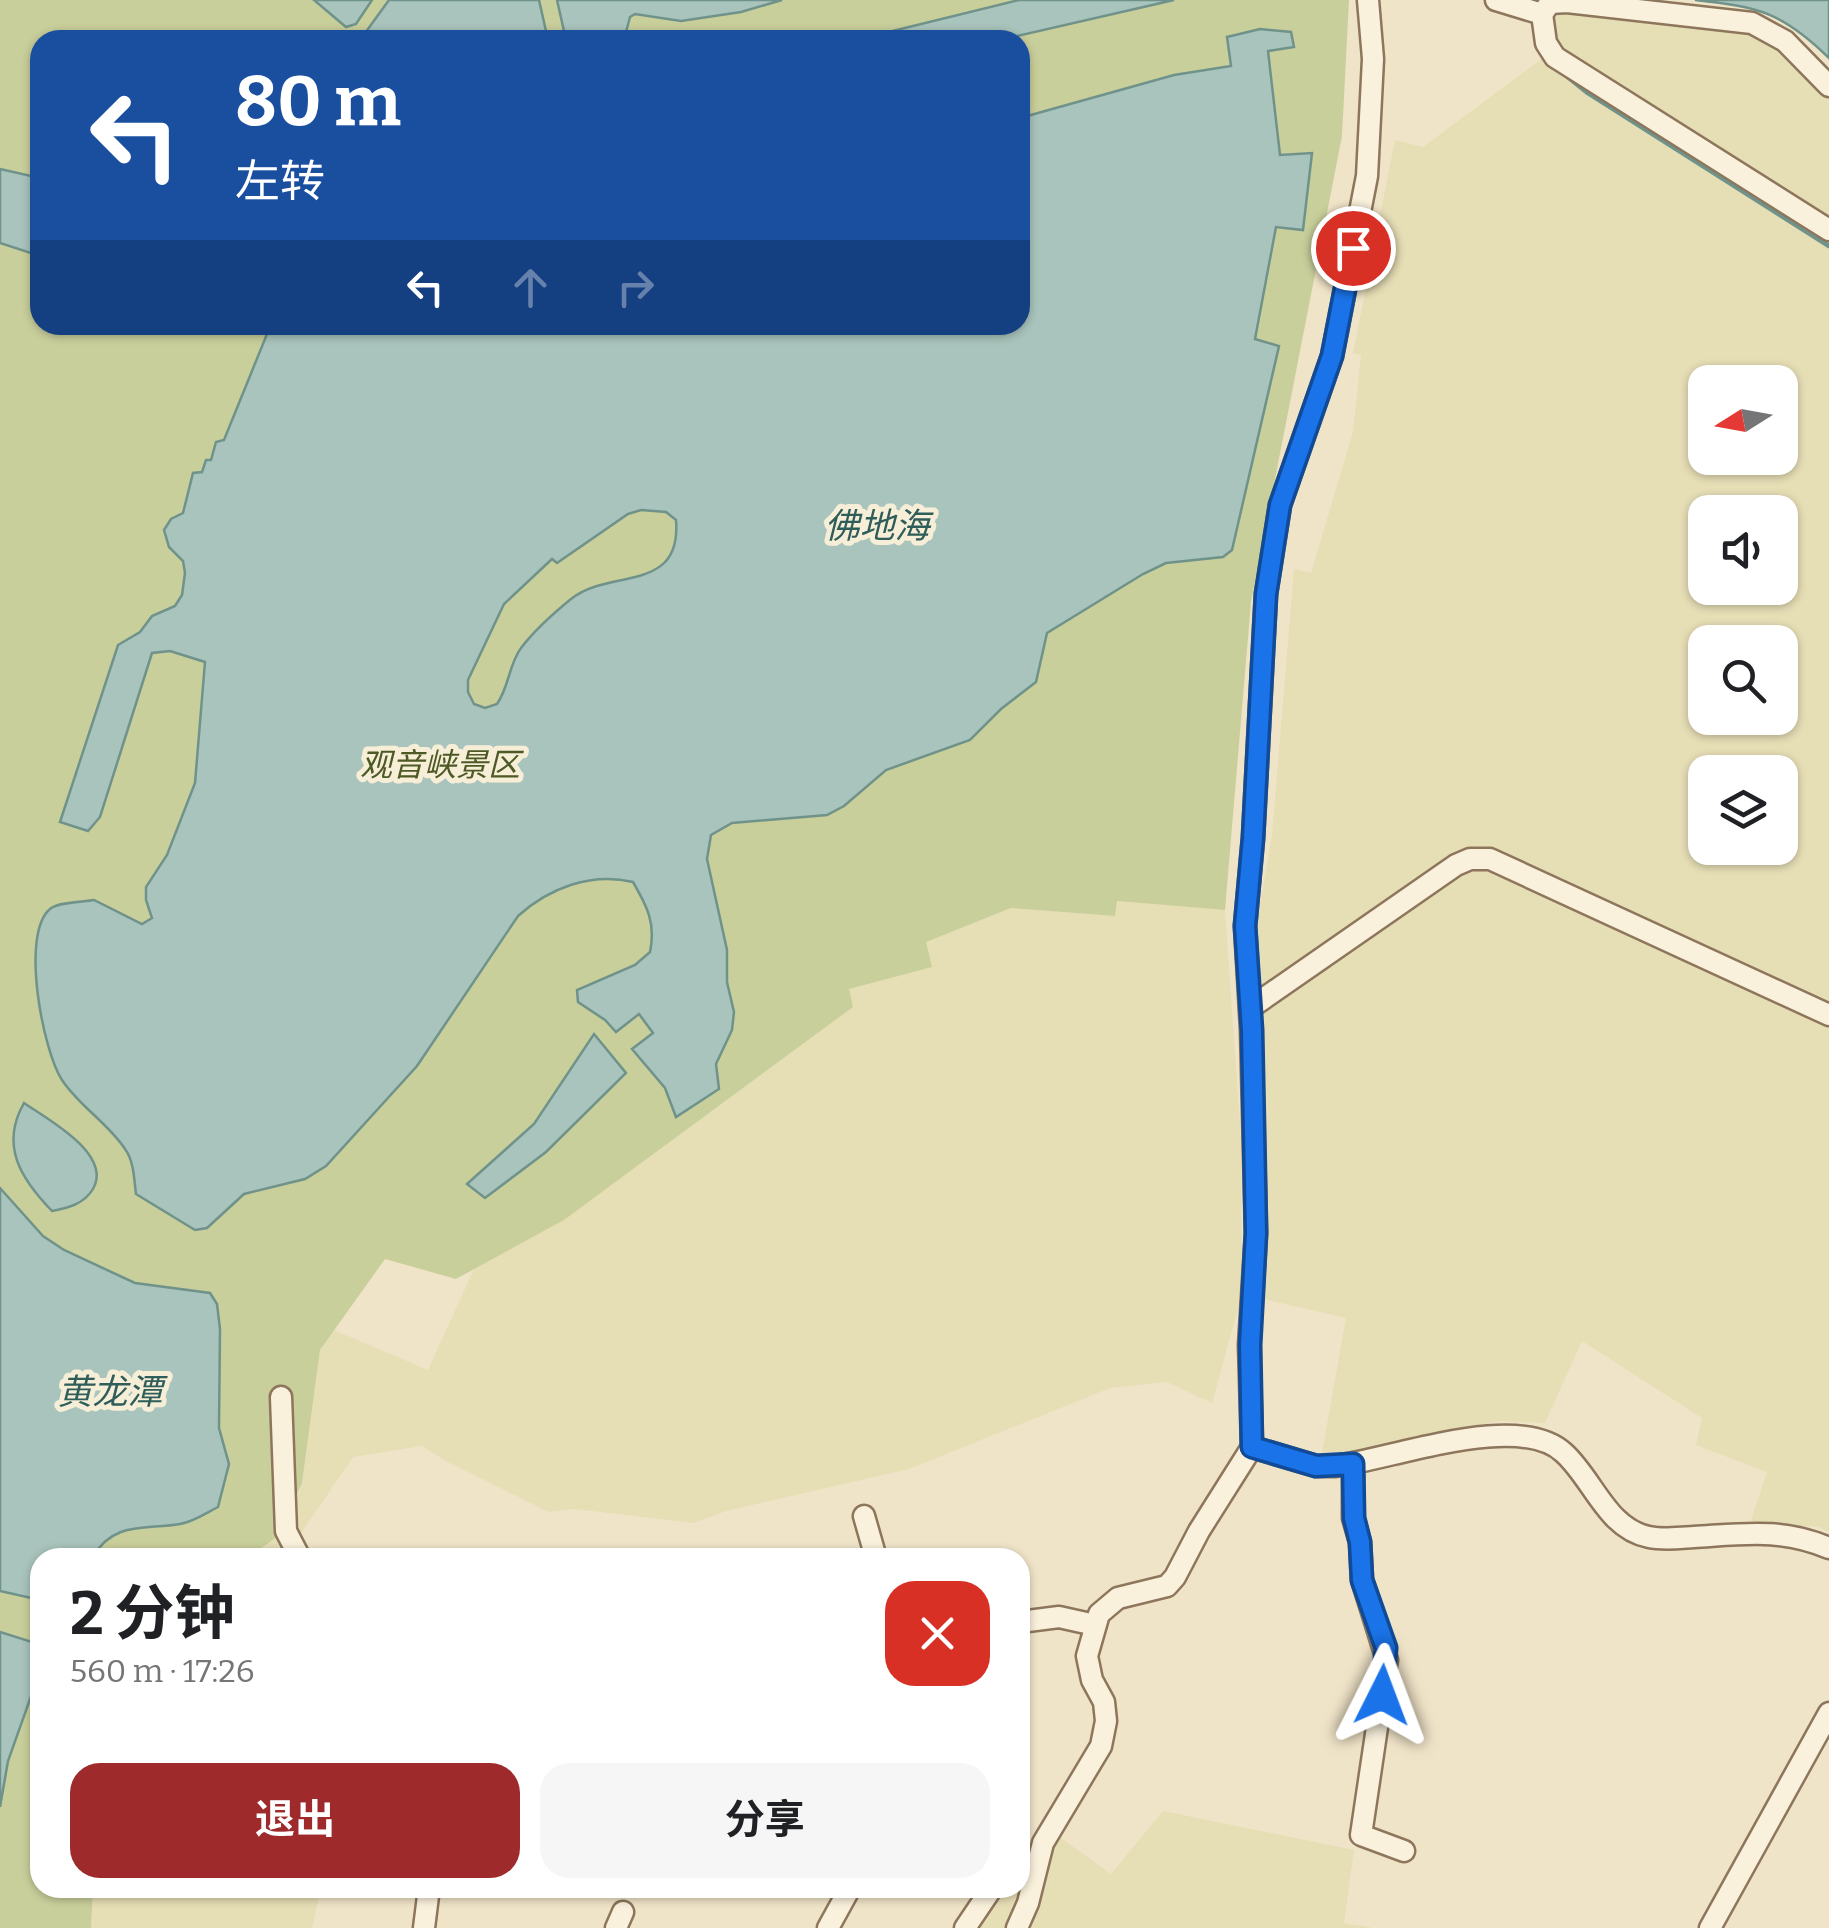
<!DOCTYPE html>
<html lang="zh">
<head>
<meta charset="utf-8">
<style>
	:root { --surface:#fff; --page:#f6f6f6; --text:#202124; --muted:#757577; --accent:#9e2a2b }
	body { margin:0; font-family:Bitter,"Noto Sans SC",serif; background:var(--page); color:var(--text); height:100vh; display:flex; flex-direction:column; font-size:38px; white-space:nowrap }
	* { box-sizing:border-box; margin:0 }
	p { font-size:32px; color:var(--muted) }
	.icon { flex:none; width:55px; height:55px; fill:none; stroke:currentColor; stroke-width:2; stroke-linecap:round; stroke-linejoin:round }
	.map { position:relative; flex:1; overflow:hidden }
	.side { position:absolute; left:30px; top:1548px; width:1000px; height:350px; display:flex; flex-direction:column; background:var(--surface); border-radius:30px; box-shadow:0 2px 8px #0004 }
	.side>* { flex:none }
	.top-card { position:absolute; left:30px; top:30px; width:1000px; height:305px; border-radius:30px; box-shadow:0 2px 8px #0004; background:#1a4fa0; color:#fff; overflow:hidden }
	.needle { width:65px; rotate:259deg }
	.fabs { position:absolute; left:1688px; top:365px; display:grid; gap:20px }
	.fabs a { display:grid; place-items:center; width:110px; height:110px; border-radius:20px; background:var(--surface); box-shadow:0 2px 8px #0004; font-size:50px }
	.pin { position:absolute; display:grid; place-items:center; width:85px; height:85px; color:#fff; margin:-42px; border:5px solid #fff; border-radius:50%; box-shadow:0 2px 10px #0007 }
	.me { position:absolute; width:110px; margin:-55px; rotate:3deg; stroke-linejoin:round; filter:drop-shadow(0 0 8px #0008) }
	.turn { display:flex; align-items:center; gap:35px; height:210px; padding:0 40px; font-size:45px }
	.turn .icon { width:130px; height:130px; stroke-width:2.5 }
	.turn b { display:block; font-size:70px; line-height:85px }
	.lanes { display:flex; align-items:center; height:95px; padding:0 40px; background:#0003; justify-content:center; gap:50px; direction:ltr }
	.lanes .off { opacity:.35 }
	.round { display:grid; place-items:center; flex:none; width:105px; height:105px; border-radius:30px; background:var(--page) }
	.head { display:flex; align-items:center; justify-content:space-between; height:170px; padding:0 40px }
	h1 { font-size:60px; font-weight:700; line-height:75px }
	.button { display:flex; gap:20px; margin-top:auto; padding:20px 40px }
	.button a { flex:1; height:115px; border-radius:30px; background:var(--accent); color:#fff; font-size:40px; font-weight:700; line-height:115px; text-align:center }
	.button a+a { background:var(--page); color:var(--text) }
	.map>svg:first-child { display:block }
</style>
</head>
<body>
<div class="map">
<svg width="1829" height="1928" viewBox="0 0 1829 1928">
	<rect width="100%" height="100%" fill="#f0e4c8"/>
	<g fill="#e6deb5" fill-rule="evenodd">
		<path d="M1555,11L1750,30L1780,46L1829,96V1532L1818,1527L1750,1523L1767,1472L1696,1445L1702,1418L1582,1341L1545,1423L1500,1421L1393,1441L1347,1459L1321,1458L1346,1318L1264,1299L1256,928L1272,835L1294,569L1311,573L1353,432L1361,355L1353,353L1395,140L1423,147L1555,49ZM1705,382H1780V458H1705ZM1705,512H1780V588H1705ZM1705,642H1780V718H1705ZM1705,772H1780V848H1705Z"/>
		<path d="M1116,901L1225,910L1241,1139L1242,1294L1212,1403L1167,1382L1110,1388L909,1469L726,1511L694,1523L575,1509L549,1512L448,1462L422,1446L353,1457L285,1557L249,1558L274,1539L294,1507L302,1483L320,1350L334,1330L428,1370L474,1269L564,1220L853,1007L848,989L931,967L925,942L1011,908L1114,916Z"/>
		<path d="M1163,1811L1354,1850L1344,1923L1373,1928H969L998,1888H1020V1865L1026,1858L1061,1838L1111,1874Z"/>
		<path d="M93,1888H318V1902L312,1928H91Z"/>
	</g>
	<path fill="#c9cf9b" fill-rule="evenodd" d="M0,0H1349L1342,136L1251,602L1225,910L1117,901L1115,916L1011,908L926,942L932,967L849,989L853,1007L564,1220L456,1279L385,1259L320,1350L302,1483L281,1529L274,1539L249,1557L40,1558V1888H93L91,1928H0ZM40,40H1020V325H40Z"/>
	<g fill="#a9c4bc" stroke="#6f938a" stroke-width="2.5" fill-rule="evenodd">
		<path d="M314,0H372L356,24L346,27Z"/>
		<path d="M389,0H539L548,40H360Z"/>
		<path d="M557,0H782L741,12L681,21L635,14L630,17L624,40H566Z"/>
		<path d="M1019,0H1174L1000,40H856Z"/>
		<path d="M1695,0H1829V58C1782,12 1759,7 1695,0Z"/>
		<path d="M1260,29L1291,32L1294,47L1268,51L1280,155L1312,153L1303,230L1276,227L1255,339L1279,346L1232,550L1223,557L1166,563L1143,574L1047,633L1036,682L1001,709L970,740L886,770L844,806L827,815L732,823L711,835L707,859L727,950V982L734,1012L732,1030L716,1064L719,1089L676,1117L665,1088L632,1049L653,1033L639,1014L616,1032L605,1020L578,1002L577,990L635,965L650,952C656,923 647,906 633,882C591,872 549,888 518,916L417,1066L326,1166L305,1179L244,1194L207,1228L195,1230L136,1194C134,1179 134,1161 125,1149C108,1123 79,1106 62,1080C43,1051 20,934 50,909C57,902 83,902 94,900L142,924L152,918L146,900V887L167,855L195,783L205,662L170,651L152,653L100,817L88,831L60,822L118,645L140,632L152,616L175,606L182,595L185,573L183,561L169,547L164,530L171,519L183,513L193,473L202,472L206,460H211L216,442L224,440L267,334L277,325H1020V118L1174,75L1231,66L1227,37ZM641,510L666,512L676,520C682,594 609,568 571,599C555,612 534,631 521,648C509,664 509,687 497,704L485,708L474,704L468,692V680L504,604L552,559L557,563L628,514Z"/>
		<path d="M0,169L40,178V256L0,243Z"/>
		<path d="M594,1034L626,1073L546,1152L485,1198L467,1184L534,1124Z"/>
		<path d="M24,1103C47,1119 113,1154 93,1189C84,1204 68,1208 52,1211C20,1178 0,1145 24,1103Z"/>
		<path d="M0,1188L43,1236L64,1250L135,1283L210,1293L217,1304L220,1329L219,1428L229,1464L218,1507C206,1513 193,1522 180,1524C145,1530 113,1521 93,1557L40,1558V1600L0,1591Z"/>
		<path d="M0,1632L32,1642L40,1655V1671L8,1761L0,1807Z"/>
	</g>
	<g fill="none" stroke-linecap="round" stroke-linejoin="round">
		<path stroke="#6f938a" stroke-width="5" d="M1562,72L1588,93L1829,246"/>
		<g stroke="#8d765c" stroke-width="25">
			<g id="street">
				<path d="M1496,0L1542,14L1546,43L1555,57L1829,230"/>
				<path d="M1542,14L1550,3L1567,2L1752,23L1785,41L1829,86"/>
				<path d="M1250,1008L1456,865L1470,859H1490L1829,1015"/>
				<path d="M281,1397L286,1531L300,1558"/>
				<path d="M1252,1447L1316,1466H1335C1390,1460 1518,1410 1564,1453C1593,1479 1607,1529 1649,1537C1664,1540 1679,1538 1694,1537C1744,1534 1782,1528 1829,1548"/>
				<path d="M1353,1464V1518L1360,1542L1362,1580L1387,1660L1361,1835L1404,1851"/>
				<path d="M864,1516L876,1558"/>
				<path d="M1020,1622L1059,1617L1095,1625"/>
				<path d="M424,1928L429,1888"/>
				<path d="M616,1928L623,1912"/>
				<path d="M828,1928L850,1888"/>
				<path d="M965,1928L992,1888"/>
				<path d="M1017,1928L1028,1903L1043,1843L1101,1746L1106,1721L1104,1702L1092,1680L1087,1656L1099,1614L1118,1598L1167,1586L1175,1577L1199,1531L1252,1447L1249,1345L1256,1233L1251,1030L1245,926L1253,838L1266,594L1280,505L1332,356L1367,176L1373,59L1368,0"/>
				<path d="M1710,1928L1829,1713"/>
			</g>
		</g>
		<use href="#street" stroke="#faf1dc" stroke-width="20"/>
	</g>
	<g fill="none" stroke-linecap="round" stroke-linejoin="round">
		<g stroke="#114b97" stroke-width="25">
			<path id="route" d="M1353,248L1332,356L1280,505L1266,594L1253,838L1245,926L1252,1030L1256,1233L1250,1345L1252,1447L1316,1466L1353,1464L1354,1518L1360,1542L1362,1580L1386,1648L1382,1695"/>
		</g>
		<use href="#route" stroke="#1a73e8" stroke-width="18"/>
	</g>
	<g text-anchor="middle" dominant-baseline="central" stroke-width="10" stroke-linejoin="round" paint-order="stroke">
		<g font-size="32" font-style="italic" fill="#4d5a26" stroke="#f7eed8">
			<text x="440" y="765">观音峡景区</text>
		</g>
		<g font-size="35" font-style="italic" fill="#2f5d5a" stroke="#f7eed8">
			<text x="877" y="526">佛地海</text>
			<text x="110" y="1392">黄龙潭</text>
		</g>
	</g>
</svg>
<div class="fabs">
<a><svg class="needle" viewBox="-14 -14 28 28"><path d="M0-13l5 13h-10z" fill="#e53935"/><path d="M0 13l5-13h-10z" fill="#757577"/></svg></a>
<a><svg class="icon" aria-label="sound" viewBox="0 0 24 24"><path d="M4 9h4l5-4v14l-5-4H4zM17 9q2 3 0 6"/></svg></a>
<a><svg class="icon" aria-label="search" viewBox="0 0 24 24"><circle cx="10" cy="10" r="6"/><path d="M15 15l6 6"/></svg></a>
<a><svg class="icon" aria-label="layers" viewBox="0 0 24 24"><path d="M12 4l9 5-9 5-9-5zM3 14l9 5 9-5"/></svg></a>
</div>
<div class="pin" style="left:1353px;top:248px;background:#d93025"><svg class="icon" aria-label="arrive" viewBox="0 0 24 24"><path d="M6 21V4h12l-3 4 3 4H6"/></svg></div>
<svg class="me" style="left:1382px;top:1695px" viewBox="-20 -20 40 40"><path d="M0-17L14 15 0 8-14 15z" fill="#1a73e8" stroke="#fff" stroke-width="4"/></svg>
<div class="top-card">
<div class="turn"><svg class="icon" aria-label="left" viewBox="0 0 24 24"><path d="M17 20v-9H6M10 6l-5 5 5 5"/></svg><div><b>80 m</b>左转</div></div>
<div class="lanes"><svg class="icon" aria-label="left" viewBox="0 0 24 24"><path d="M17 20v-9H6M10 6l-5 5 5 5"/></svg><svg class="icon off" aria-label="ahead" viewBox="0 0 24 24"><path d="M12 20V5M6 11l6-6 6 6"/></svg><svg class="icon off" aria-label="right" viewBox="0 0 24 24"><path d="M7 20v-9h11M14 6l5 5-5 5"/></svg></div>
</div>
<section class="side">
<div class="head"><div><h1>2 分钟</h1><p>560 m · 17:26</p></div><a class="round" style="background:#d93025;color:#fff"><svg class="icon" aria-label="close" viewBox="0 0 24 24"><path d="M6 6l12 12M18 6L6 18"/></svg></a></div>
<div class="button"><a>退出</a><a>分享</a></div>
</section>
</div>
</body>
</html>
